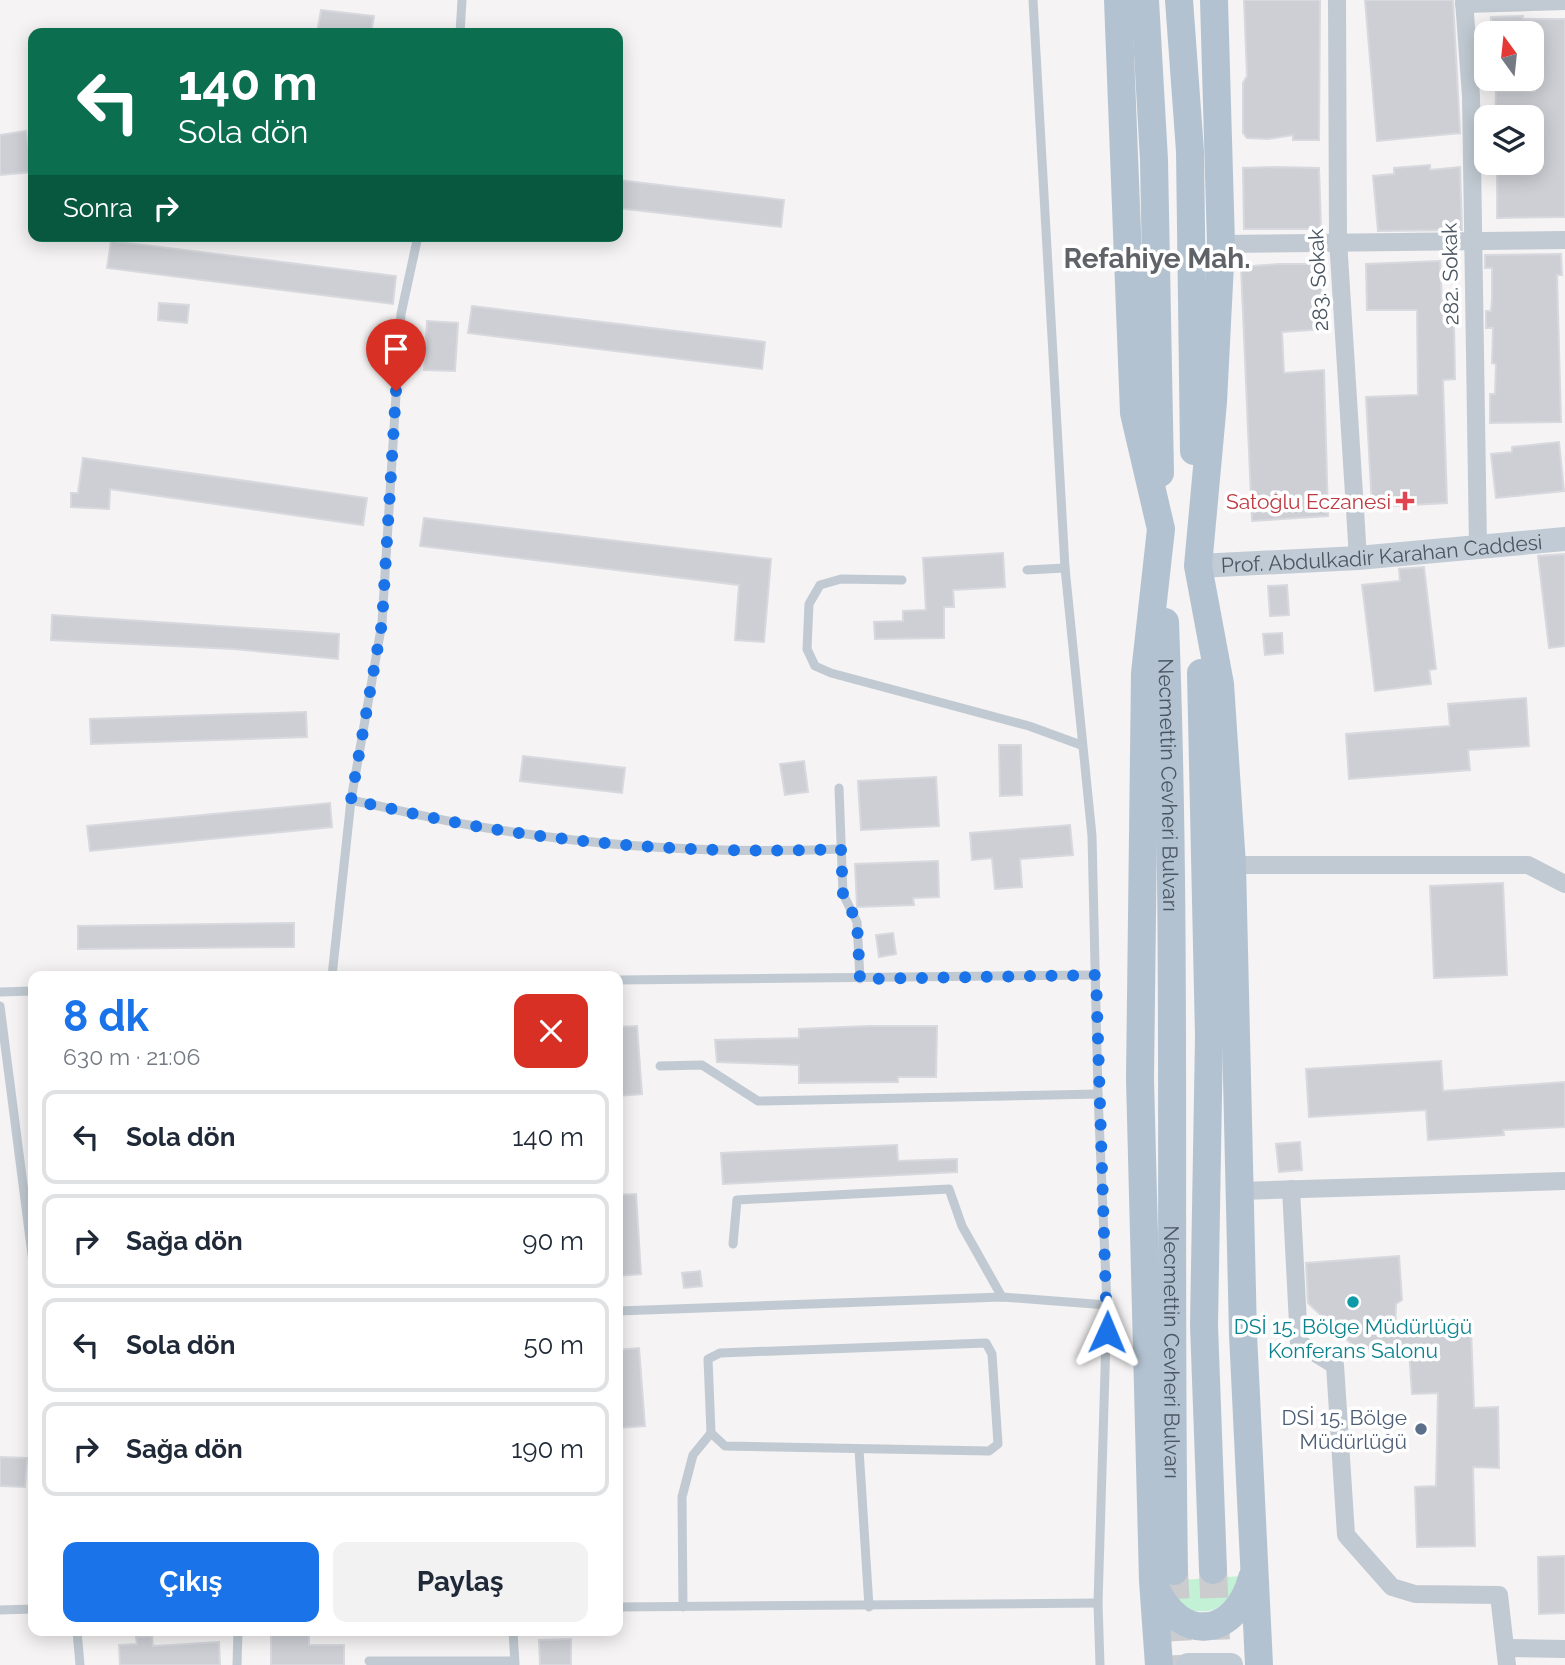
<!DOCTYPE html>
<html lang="tr">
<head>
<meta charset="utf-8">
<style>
	:root { --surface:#fff; --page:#f2f2f3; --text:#1f2937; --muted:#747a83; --line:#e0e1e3; --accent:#1a73e8 }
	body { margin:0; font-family:Raleway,sans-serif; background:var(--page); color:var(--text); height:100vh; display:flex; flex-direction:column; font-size:26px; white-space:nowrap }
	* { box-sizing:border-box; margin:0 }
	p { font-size:23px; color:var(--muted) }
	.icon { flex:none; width:38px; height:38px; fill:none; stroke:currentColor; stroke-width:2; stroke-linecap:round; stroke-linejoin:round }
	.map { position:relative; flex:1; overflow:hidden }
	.side { position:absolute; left:28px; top:971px; width:595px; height:665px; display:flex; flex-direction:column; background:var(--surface); border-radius:14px; box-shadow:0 4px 18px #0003 }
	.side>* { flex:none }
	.hud { position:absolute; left:28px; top:28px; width:595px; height:214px; border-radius:14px; box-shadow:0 4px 18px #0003; background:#0b6e4f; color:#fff; overflow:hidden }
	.needle { width:46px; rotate:345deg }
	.tools { position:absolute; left:1474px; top:21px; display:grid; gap:14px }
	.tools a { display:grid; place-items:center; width:70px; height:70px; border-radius:14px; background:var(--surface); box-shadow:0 4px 18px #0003; font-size:35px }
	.pin { position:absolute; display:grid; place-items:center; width:60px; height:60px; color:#fff; margin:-72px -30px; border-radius:50% 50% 50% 0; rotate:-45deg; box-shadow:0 0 7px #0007 }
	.pin .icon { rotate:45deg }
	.me { position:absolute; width:77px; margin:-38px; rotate:1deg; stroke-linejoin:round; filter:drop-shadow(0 0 5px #0008) }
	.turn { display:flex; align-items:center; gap:24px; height:147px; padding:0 35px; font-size:32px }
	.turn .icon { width:91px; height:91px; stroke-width:2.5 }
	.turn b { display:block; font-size:49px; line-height:60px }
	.then { display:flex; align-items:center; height:66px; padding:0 35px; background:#0003; gap:14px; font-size:26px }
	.round { display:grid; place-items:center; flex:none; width:74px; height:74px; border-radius:14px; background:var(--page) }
	.head { display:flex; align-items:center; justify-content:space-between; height:119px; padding:0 35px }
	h1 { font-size:42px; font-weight:700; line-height:52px; color:var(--accent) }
	.action { display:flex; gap:14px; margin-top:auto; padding:14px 35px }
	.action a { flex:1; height:80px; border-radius:14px; background:var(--accent); color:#fff; font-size:28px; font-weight:700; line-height:80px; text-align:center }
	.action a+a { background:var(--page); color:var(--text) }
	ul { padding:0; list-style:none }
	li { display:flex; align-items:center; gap:21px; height:94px; margin:0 14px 10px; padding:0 21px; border:4px solid var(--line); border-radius:14px }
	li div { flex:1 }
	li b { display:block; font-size:26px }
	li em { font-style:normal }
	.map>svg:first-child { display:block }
</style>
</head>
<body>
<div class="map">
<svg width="1565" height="1665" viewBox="0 0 1565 1665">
	<rect width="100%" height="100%" fill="#f5f3f3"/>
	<path fill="#c3f1d5" d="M1242,1576C1224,1604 1221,1617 1184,1609L1167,1581Z"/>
	<g fill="#cdcfd5" stroke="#d7d9de" stroke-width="2">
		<path d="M1244,0H1320L1319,140H1293V135L1268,139L1247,138L1243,133V83L1247,76Z"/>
		<path d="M1365,0H1453L1460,133L1377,141Z"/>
		<path d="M321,10L374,16L371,33H317Z"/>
		<path d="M1523,16V19H1565V217L1497,218V163H1531V158H1539V117H1495L1496,91H1535V33H1491V17Z"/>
		<path d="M26,131L32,172L0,175V135Z"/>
		<path d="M1430,165V170L1460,167L1462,230L1378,231L1373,176L1394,174V168Z"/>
		<path d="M1276,167L1319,168L1321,229H1244L1243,168Z"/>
		<path d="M618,180L784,200L781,227L618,208Z"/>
		<path d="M111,241L396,276L393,304L107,268Z"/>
		<path d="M1561,254L1562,275H1557L1561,422L1490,423V394H1495L1496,364L1492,363L1493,328H1486V311H1491L1492,299V268H1485V255Z"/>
		<path d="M1440,261L1443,323H1454L1455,379L1443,380L1447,503L1372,507L1366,397L1418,395L1417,310H1367L1366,264Z"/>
		<path d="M1279,264H1320L1324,329L1282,332L1284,373L1324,370L1328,516L1252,521L1241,267Z"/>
		<path d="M159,303L189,305L187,323L158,320Z"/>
		<path d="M472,306L765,342L762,369L468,333Z"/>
		<path d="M427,321L458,323L455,371L424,370Z"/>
		<path d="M1559,442L1564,491L1496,498L1491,454L1512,452V447Z"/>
		<path d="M83,458L367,498L363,525L110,489L109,509L71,507V493H78Z"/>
		<path d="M424,518L771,559L764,642L735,640L739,585L420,546Z"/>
		<path d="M1003,553L1005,587L953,590L954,607H944V638L875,639L874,622L903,621V611L926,610L923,558Z"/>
		<path d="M1565,554V646L1549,648L1538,556Z"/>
		<path d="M1424,567L1436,669L1429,670L1431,684L1375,691L1362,585L1400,581L1399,569Z"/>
		<path d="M1287,585L1289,615L1270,616L1268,586Z"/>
		<path d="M52,615L339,634L338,659L234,649L51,640Z"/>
		<path d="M1282,633L1283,653L1265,655L1263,634Z"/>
		<path d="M1526,698L1529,746L1468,750L1470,770L1349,779L1346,734L1450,726L1448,704Z"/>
		<path d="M306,712L307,737L91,744L90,719Z"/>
		<path d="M999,745H1021L1022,795L1000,796Z"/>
		<path d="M523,756L625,768L622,793L520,781Z"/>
		<path d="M804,761L808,792L785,795L780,764Z"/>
		<path d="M936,777L939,826L861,830L858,781Z"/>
		<path d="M330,803L332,827L90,851L87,826Z"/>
		<path d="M1070,825L1073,855L1020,859L1022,887L995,889L992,858L972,860L970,833Z"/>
		<path d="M938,861L939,897L913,898L914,905L857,907L855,864Z"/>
		<path d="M1503,883L1507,975L1434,978L1430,886Z"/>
		<path d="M294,923V947L78,949V926Z"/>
		<path d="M893,933L896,954L879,957L876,935Z"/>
		<path d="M637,1026L642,1094L618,1096V1027Z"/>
		<path d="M869,1026H937L936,1077H898V1082L799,1083V1065L717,1062L715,1040L799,1038V1029Z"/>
		<path d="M1441,1061L1443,1091L1565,1082V1127L1503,1130L1504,1135L1428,1140L1426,1110L1309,1117L1306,1069Z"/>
		<path d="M1300,1142L1302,1170L1279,1172L1276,1144Z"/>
		<path d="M897,1145L898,1161L957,1159V1172L723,1184L721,1153Z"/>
		<path d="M636,1194L641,1274L618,1276V1195Z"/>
		<path d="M1399,1256L1402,1300L1396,1304L1395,1332L1471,1329L1474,1408L1498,1407L1499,1468L1473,1467L1475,1546L1417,1547L1415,1487L1436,1486L1438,1393L1412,1394L1409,1350L1356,1348L1308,1303L1306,1263Z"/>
		<path d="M700,1271L702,1286L684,1288L682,1273Z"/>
		<path d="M639,1348L645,1426L618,1428V1350Z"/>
		<path d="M0,1457L27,1458L25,1487L0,1486Z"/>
		<path d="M1565,1556V1613L1539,1614L1538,1557Z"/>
		<path d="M271,1631H309V1645H344V1665H271Z"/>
		<path d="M152,1636L153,1646L219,1642L220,1665H120L119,1645L137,1644L136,1637Z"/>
		<path d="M571,1639V1665H540L539,1640Z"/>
	</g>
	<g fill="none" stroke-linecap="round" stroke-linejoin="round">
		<g stroke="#caccce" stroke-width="28" stroke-dasharray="28 14" stroke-linecap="butt">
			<path d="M1213,1570L1217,1665"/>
			<path d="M1174,1571L1179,1665"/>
		</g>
		<g stroke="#c1cad2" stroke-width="9">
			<path d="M1033,0L1065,568L1092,836L1098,1094L1107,1305L1098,1603L1100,1665"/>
			<path d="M460,33L462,0"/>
			<path d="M1027,570L1065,568"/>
			<path d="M902,580L841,579L820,585L809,604L807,649L815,666L831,673L1029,726L1081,745"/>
			<path d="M839,788L843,894L857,922L860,979"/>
			<path d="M351,800C394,809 438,820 481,827C599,847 722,854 841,849"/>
			<path d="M332,976L351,800L382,623L401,314L418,236"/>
			<path d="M618,980L1095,975"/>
			<path d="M0,992L33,991"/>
			<path d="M0,1006L33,1262"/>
			<path d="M660,1066L702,1065L758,1101L1098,1094"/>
			<path d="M733,1244L737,1200L949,1189L962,1226L1002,1297"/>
			<path d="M618,1311L1002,1297L1107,1305"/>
			<path d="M986,1343L992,1354L998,1444L989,1451L725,1446L711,1433L708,1359L720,1353Z"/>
			<path d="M859,1449L869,1607"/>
			<path d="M618,1607L1098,1603"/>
			<path d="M683,1607L682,1497L693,1455L711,1433"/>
			<path d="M0,1610L33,1609"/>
			<path d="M77,1631L80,1665"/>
			<path d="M513,1631L515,1664"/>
			<path d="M369,1661H514"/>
			<path d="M237,1665L238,1631"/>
		</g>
		<g stroke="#c1cad2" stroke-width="18">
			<path d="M1337,0L1338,240L1358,558"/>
			<path d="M1464,0L1471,96L1478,547"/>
			<path d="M1464,4L1565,1"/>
			<path d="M1221,244L1565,240"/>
			<path d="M1232,865H1528L1565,884"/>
			<path d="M1291,1189L1299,1343L1335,1365L1346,1535L1392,1587L1415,1594L1499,1595L1507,1665"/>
			<path d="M1240,1191L1565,1181"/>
			<path d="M1505,1648L1565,1649"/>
		</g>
		<g stroke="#c1cbd6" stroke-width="24">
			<path id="s1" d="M1198,566L1358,558L1565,539"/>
			<path d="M1188,1665H1231"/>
		</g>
		<g stroke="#b3c2d1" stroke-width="28">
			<path d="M1118,0L1134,413L1161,529L1145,673L1140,1079L1153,1581L1159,1665"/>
			<path d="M1145,0L1154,160L1160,473"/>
			<path d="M1179,0L1190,151L1194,451"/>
			<path d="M1214,0L1221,244L1213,402L1198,566L1220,684L1232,865L1243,1334L1259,1665"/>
			<path id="s2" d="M1165,622C1177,938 1169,1255 1174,1571"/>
			<path d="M1201,673L1209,1037L1204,1325L1213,1570"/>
			<path d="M1155,1587C1181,1645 1236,1637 1252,1578"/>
		</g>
	</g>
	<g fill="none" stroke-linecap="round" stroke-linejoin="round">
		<path stroke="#1a73e8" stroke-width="12" stroke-dasharray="0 21.6" d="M396,391L382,623L351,800C394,809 438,820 481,827C599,847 722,854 841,849L843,894L857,922L860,979L1096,975L1107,1332"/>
	</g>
	<path fill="#e0444e" stroke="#fff" stroke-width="2.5" d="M1401.5 490.5h7v7h7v7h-7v7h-7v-7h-7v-7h7z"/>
	<circle fill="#0f9aa8" stroke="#fff" stroke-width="2.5" cx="1353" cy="1302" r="7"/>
	<circle fill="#5c6f8a" stroke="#fff" stroke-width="2.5" cx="1421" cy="1429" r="7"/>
	<g text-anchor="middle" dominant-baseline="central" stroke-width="7" stroke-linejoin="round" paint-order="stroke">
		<g font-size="21" fill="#4a5661" stroke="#fff">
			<text transform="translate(1450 274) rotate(-91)">282. Sokak</text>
			<text transform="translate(1318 280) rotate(-93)">283. Sokak</text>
			<text stroke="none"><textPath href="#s1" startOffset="184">Prof. Abdulkadir Karahan Caddesi</textPath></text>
			<text stroke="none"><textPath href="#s2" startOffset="163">Necmettin Cevheri Bulvarı</textPath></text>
			<text stroke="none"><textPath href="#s2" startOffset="730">Necmettin Cevheri Bulvarı</textPath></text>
		</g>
		<g font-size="21" fill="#be3a42" stroke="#fff" text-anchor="end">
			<text x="1391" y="501">Satoğlu Eczanesi</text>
		</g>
		<g font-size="21" fill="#0d838f" stroke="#fff">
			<text x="1353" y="1326">DSİ 15. Bölge Müdürlüğü<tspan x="1353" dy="24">Konferans Salonu</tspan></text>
		</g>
		<g font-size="21" fill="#4e5e75" stroke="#fff" text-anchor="end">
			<text x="1407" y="1417">DSİ 15. Bölge<tspan x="1407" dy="24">Müdürlüğü</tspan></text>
		</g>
		<g font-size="28" font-weight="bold" fill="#5f6368" stroke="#fff">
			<text x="1157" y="258">Refahiye Mah.</text>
		</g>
	</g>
</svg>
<div class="tools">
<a><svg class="needle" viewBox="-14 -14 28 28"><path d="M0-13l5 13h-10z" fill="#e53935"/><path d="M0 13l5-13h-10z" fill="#747a83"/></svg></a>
<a><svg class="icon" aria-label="layers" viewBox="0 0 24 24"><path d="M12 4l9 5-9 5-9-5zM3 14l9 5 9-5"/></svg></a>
</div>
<div class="pin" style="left:396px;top:391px;background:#d93025"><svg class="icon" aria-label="arrive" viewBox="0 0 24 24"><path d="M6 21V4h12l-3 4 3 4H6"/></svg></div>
<svg class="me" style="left:1107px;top:1332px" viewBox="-20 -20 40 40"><path d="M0-17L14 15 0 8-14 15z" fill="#1a73e8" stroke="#fff" stroke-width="4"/></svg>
<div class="hud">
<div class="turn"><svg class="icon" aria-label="left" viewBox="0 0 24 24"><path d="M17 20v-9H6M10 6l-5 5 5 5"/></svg><div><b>140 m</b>Sola dön</div></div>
<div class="then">Sonra<svg class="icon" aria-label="right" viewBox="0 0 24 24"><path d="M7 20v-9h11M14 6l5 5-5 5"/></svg></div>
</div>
<section class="side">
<div class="head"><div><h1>8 dk</h1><p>630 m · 21:06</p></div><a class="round" style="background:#d93025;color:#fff"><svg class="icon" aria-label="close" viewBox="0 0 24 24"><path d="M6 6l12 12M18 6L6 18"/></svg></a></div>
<ul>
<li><svg class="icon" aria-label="left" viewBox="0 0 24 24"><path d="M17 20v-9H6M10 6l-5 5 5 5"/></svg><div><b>Sola dön</b></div><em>140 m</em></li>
<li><svg class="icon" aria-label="right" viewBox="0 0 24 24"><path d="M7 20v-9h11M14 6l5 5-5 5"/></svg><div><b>Sağa dön</b></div><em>90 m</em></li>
<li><svg class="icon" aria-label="left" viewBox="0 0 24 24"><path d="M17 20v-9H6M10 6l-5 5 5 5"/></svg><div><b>Sola dön</b></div><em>50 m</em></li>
<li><svg class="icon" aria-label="right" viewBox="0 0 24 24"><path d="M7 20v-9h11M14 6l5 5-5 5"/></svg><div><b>Sağa dön</b></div><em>190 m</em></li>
</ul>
<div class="action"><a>Çıkış</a><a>Paylaş</a></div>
</section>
</div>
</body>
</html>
